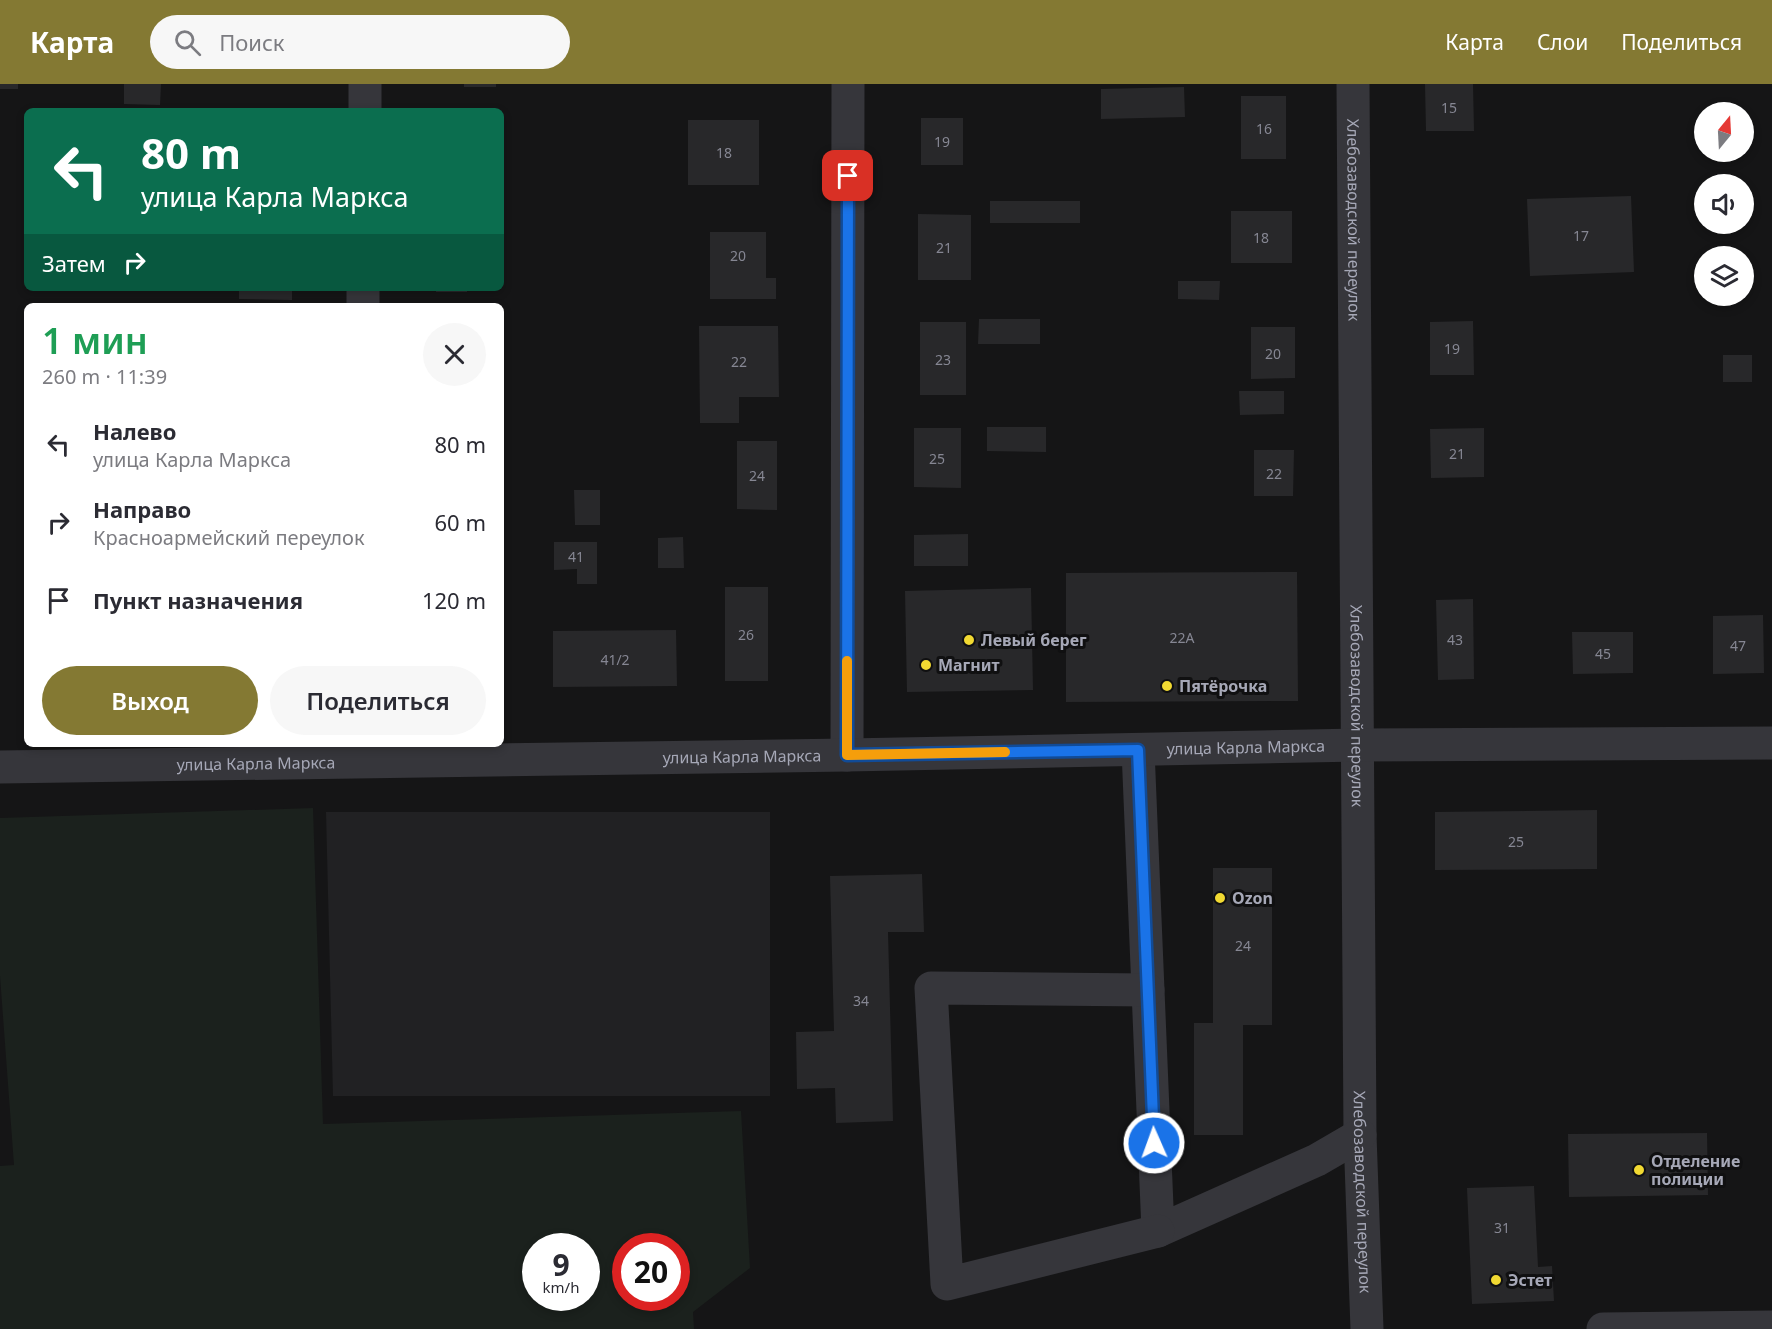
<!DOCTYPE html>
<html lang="ru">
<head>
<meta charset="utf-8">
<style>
	:root { --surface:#fff; --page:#f7f7f7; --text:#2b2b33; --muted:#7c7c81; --accent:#847933 }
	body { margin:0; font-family:"Noto Sans",sans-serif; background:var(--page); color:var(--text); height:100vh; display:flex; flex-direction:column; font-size:22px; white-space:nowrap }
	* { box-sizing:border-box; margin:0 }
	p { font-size:20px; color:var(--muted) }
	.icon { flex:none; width:33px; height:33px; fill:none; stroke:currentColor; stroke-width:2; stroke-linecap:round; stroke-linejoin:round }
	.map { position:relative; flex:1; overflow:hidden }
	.panel { position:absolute; left:24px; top:219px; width:480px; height:444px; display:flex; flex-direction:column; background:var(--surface); border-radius:9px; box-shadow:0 3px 9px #0003 }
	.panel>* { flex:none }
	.guide { position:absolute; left:24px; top:24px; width:480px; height:183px; border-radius:9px; box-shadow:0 3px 9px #0003; background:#0b6e4f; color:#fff; overflow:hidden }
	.needle { width:39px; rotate:18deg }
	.tools { position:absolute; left:1694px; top:18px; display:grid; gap:12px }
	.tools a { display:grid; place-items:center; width:60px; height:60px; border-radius:50%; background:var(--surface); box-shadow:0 3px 9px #0003; font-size:30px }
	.speed { position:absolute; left:522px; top:1149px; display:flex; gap:12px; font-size:30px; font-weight:700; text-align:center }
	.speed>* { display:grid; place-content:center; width:78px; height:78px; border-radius:50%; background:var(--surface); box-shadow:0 3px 9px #0003; line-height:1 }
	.speed small { font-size:15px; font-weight:400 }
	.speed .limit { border:9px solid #d22; background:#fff; color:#111 }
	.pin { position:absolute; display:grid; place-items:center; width:51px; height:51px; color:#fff; margin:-26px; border-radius:12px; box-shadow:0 3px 9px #0006 }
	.me { position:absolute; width:66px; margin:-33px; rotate:358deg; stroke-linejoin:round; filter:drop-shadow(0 0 4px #0008) }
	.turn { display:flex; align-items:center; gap:21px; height:126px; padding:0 18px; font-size:27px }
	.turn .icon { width:78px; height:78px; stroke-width:2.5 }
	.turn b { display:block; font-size:42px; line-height:51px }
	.then { display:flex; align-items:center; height:57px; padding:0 18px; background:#0003; gap:12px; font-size:22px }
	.round { display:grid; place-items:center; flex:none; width:63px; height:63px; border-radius:32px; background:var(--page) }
	.head { display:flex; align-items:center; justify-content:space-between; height:102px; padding:0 18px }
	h1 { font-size:36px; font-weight:600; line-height:45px; color:#1e9e55 }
	.primary-button { display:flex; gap:12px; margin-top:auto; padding:12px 18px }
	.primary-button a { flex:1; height:69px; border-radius:36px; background:var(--accent); color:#fff; font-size:24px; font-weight:600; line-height:69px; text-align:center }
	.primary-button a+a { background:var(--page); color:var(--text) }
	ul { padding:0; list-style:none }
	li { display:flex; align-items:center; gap:18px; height:78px; padding:0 18px }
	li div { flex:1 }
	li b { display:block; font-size:22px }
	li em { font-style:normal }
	header { display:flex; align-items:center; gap:36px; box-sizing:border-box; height:84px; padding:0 30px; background:var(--accent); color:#fff }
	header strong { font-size:28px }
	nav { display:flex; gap:33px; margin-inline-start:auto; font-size:21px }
	.search { width:420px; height:54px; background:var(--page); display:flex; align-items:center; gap:15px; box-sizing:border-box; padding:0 21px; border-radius:33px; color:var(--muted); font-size:22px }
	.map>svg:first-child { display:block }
</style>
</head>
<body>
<header>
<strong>Карта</strong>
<div class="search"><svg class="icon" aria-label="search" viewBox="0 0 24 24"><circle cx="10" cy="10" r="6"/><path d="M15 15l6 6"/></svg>Поиск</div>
<nav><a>Карта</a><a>Слои</a><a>Поделиться</a></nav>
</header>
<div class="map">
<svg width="1772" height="1245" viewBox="0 0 1772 1245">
	<rect width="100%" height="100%" fill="#151516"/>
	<path fill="#212123" d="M326,728H770V1012H333Z"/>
	<path fill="#1b211d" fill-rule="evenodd" d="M313,724L323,1040L741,1027L750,1184L693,1228L694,1245H0V1082L14,1081L0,892V734ZM536,1162H586V1214H536ZM626,1162H676V1214H626Z"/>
	<g fill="#28282a">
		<rect x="0" y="0" width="18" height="5"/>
		<path d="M124,0H161L160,21L124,20Z"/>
		<rect x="464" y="0" width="32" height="3"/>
		<path d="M1425,0H1473L1474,47H1426Z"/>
		<path d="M1184,3L1185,33L1101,35V5Z"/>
		<rect x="1241" y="12" width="45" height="63"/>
		<rect x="921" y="34" width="42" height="47"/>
		<rect x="688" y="36" width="71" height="65"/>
		<path d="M1631,112L1634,188L1530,192L1527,115Z"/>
		<rect x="990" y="117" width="90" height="22"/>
		<rect x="1231" y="127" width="61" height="52"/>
		<path d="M918,130L971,131V196H918Z"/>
		<path d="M710,148H766V194H776V215H710Z"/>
		<path d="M1178,197H1220L1219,216L1178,215Z"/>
		<path d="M239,204H292V216L239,215Z"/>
		<rect x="436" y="204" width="31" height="4"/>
		<path d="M979,235H1040V260H978Z"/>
		<path d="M1473,237L1474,291H1430V238Z"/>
		<rect x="920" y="238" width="46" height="73"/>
		<path d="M699,242H778L779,313H739V339H700Z"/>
		<path d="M1251,243H1295V294L1251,295Z"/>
		<rect x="1723" y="271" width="29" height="27"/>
		<path d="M1239,307H1284V330L1240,331Z"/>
		<path d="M987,343H1046V368L987,367Z"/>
		<path d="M914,344H961V404L914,403Z"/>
		<path d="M1484,344V393L1431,394L1430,345Z"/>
		<path d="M737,357H777V426L737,425Z"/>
		<path d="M1254,366H1294L1293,412H1254Z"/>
		<path d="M574,406H600V441H575Z"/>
		<path d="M968,450V482H914V451Z"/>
		<path d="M683,453L684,484H658V454Z"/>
		<path d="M554,458H597V500H577V485L554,486Z"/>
		<path d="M1297,488L1298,617L1066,618V489Z"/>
		<rect x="725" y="503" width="43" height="94"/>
		<path d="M1031,504L1033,606L907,608L905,507Z"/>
		<path d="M1473,515L1474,595L1438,596L1436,516Z"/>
		<path d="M1763,531L1764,589L1713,590V532Z"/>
		<path d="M676,546L677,602L553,603V547Z"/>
		<path d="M1572,548H1633V589L1573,590Z"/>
		<path d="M1597,726V785L1435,786V728Z"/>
		<path d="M1213,784H1272V941H1243V1051H1194V939H1213Z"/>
		<path d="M922,790L924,848H888L893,1037L836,1039L835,1004L797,1005L796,948L834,947L830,792Z"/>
		<path d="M1707,1049L1708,1111L1569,1113L1568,1050Z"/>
		<path d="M1534,1102L1538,1183L1552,1182L1554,1217L1472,1220L1467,1104Z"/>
	</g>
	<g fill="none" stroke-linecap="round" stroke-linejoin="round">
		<g stroke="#36363b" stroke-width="33">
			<path id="s1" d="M1353,0L1360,1051L1367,1245"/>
			<path d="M365,27V0"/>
			<path d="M363,222V204"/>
			<path d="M1138,666L1158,1147L1317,1076L1360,1051"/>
			<path d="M847,671L848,0"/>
			<path id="s2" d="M0,683L847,671L1358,661L1772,659"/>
			<path d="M1148,906L931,904L947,1200L1158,1147"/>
			<path d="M1603,1245L1772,1243"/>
		</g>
	</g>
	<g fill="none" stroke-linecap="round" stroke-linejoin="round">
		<g stroke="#114b97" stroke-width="15">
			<path id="route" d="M848,92L847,671L1138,666L1154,1059"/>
		</g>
		<use href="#route" stroke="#1a73e8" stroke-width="10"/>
		<path stroke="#f59e0b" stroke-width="10" d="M847,577V671L1005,668"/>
	</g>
	<g fill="#f1d932" stroke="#101011" stroke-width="2">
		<circle cx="969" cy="556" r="6"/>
		<circle cx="926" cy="581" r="6"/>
		<circle cx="1167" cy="602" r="6"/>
		<circle cx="1220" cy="814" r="6"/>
		<circle cx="1639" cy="1086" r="6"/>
		<circle cx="1496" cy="1196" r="6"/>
	</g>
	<g text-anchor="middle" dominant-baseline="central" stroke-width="6" stroke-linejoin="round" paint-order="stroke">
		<g font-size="14" fill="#868793">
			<text x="1449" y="23">15</text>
			<text x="1264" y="44">16</text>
			<text x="942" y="57">19</text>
			<text x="724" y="68">18</text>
			<text x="1581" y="151">17</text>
			<text x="1261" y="153">18</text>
			<text x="944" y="163">21</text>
			<text x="738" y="171">20</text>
			<text x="1452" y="264">19</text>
			<text x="1273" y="269">20</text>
			<text x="943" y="275">23</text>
			<text x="739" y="277">22</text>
			<text x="1457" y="369">21</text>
			<text x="937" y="374">25</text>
			<text x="1274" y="389">22</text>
			<text x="757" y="391">24</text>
			<text x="576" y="472">41</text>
			<text x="746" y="550">26</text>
			<text x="1182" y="553">22А</text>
			<text x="1455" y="555">43</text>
			<text x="1738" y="561">47</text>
			<text x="1603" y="569">45</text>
			<text x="615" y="575">41/2</text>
			<text x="1516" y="757">25</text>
			<text x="1243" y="861">24</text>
			<text x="861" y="916">34</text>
			<text x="1502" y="1143">31</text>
		</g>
		<g font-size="16" fill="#a6a8b7" stroke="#101011">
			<text stroke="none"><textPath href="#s1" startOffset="136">Хлебозаводской переулок</textPath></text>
			<text stroke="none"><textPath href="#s1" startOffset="622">Хлебозаводской переулок</textPath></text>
			<text stroke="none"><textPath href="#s2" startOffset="1246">улица Карла Маркса</textPath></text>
			<text stroke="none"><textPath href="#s2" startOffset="742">улица Карла Маркса</textPath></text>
			<text stroke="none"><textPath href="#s2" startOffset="256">улица Карла Маркса</textPath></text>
			<text stroke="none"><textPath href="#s1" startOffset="1108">Хлебозаводской переулок</textPath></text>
		</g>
		<g font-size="16" font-weight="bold" fill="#a6a8b7" stroke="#101011" text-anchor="start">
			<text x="981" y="556">Левый берег</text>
			<text x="938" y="581">Магнит</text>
			<text x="1179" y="602">Пятёрочка</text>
			<text x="1232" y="814">Ozon</text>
			<text x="1651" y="1077">Отделение<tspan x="1651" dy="18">полиции</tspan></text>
			<text x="1508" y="1196">Эстет</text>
		</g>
	</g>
</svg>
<div class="tools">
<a><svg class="needle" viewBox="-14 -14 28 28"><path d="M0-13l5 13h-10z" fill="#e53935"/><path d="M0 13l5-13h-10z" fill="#7c7c81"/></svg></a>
<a><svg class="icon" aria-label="sound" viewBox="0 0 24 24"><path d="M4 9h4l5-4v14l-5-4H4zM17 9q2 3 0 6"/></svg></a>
<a><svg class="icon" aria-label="layers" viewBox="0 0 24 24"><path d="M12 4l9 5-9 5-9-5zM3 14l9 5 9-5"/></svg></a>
</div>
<div class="speed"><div>9<small>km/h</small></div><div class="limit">20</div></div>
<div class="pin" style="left:848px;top:92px;background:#d93025"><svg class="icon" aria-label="arrive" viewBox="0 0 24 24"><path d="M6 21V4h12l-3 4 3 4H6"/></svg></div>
<svg class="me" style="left:1154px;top:1059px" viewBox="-20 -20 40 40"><circle r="17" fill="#1a73e8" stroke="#fff" stroke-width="3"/><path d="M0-11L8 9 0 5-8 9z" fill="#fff"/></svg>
<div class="guide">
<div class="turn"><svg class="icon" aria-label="left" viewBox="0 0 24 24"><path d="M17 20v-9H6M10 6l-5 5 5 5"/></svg><div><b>80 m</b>улица Карла Маркса</div></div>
<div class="then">Затем<svg class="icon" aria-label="right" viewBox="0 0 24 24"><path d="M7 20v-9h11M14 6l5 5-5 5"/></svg></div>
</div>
<section class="panel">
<div class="head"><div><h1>1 мин</h1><p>260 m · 11:39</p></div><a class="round"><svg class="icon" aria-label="close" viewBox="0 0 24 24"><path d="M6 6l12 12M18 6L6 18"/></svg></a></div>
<ul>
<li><svg class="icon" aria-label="left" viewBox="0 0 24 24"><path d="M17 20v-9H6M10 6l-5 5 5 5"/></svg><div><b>Налево</b><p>улица Карла Маркса</p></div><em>80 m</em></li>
<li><svg class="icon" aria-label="right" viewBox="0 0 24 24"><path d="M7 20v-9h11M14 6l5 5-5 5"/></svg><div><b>Направо</b><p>Красноармейский переулок</p></div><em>60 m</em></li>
<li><svg class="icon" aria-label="arrive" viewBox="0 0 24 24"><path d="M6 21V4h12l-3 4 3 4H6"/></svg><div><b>Пункт назначения</b></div><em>120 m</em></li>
</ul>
<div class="primary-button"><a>Выход</a><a>Поделиться</a></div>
</section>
</div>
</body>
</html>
